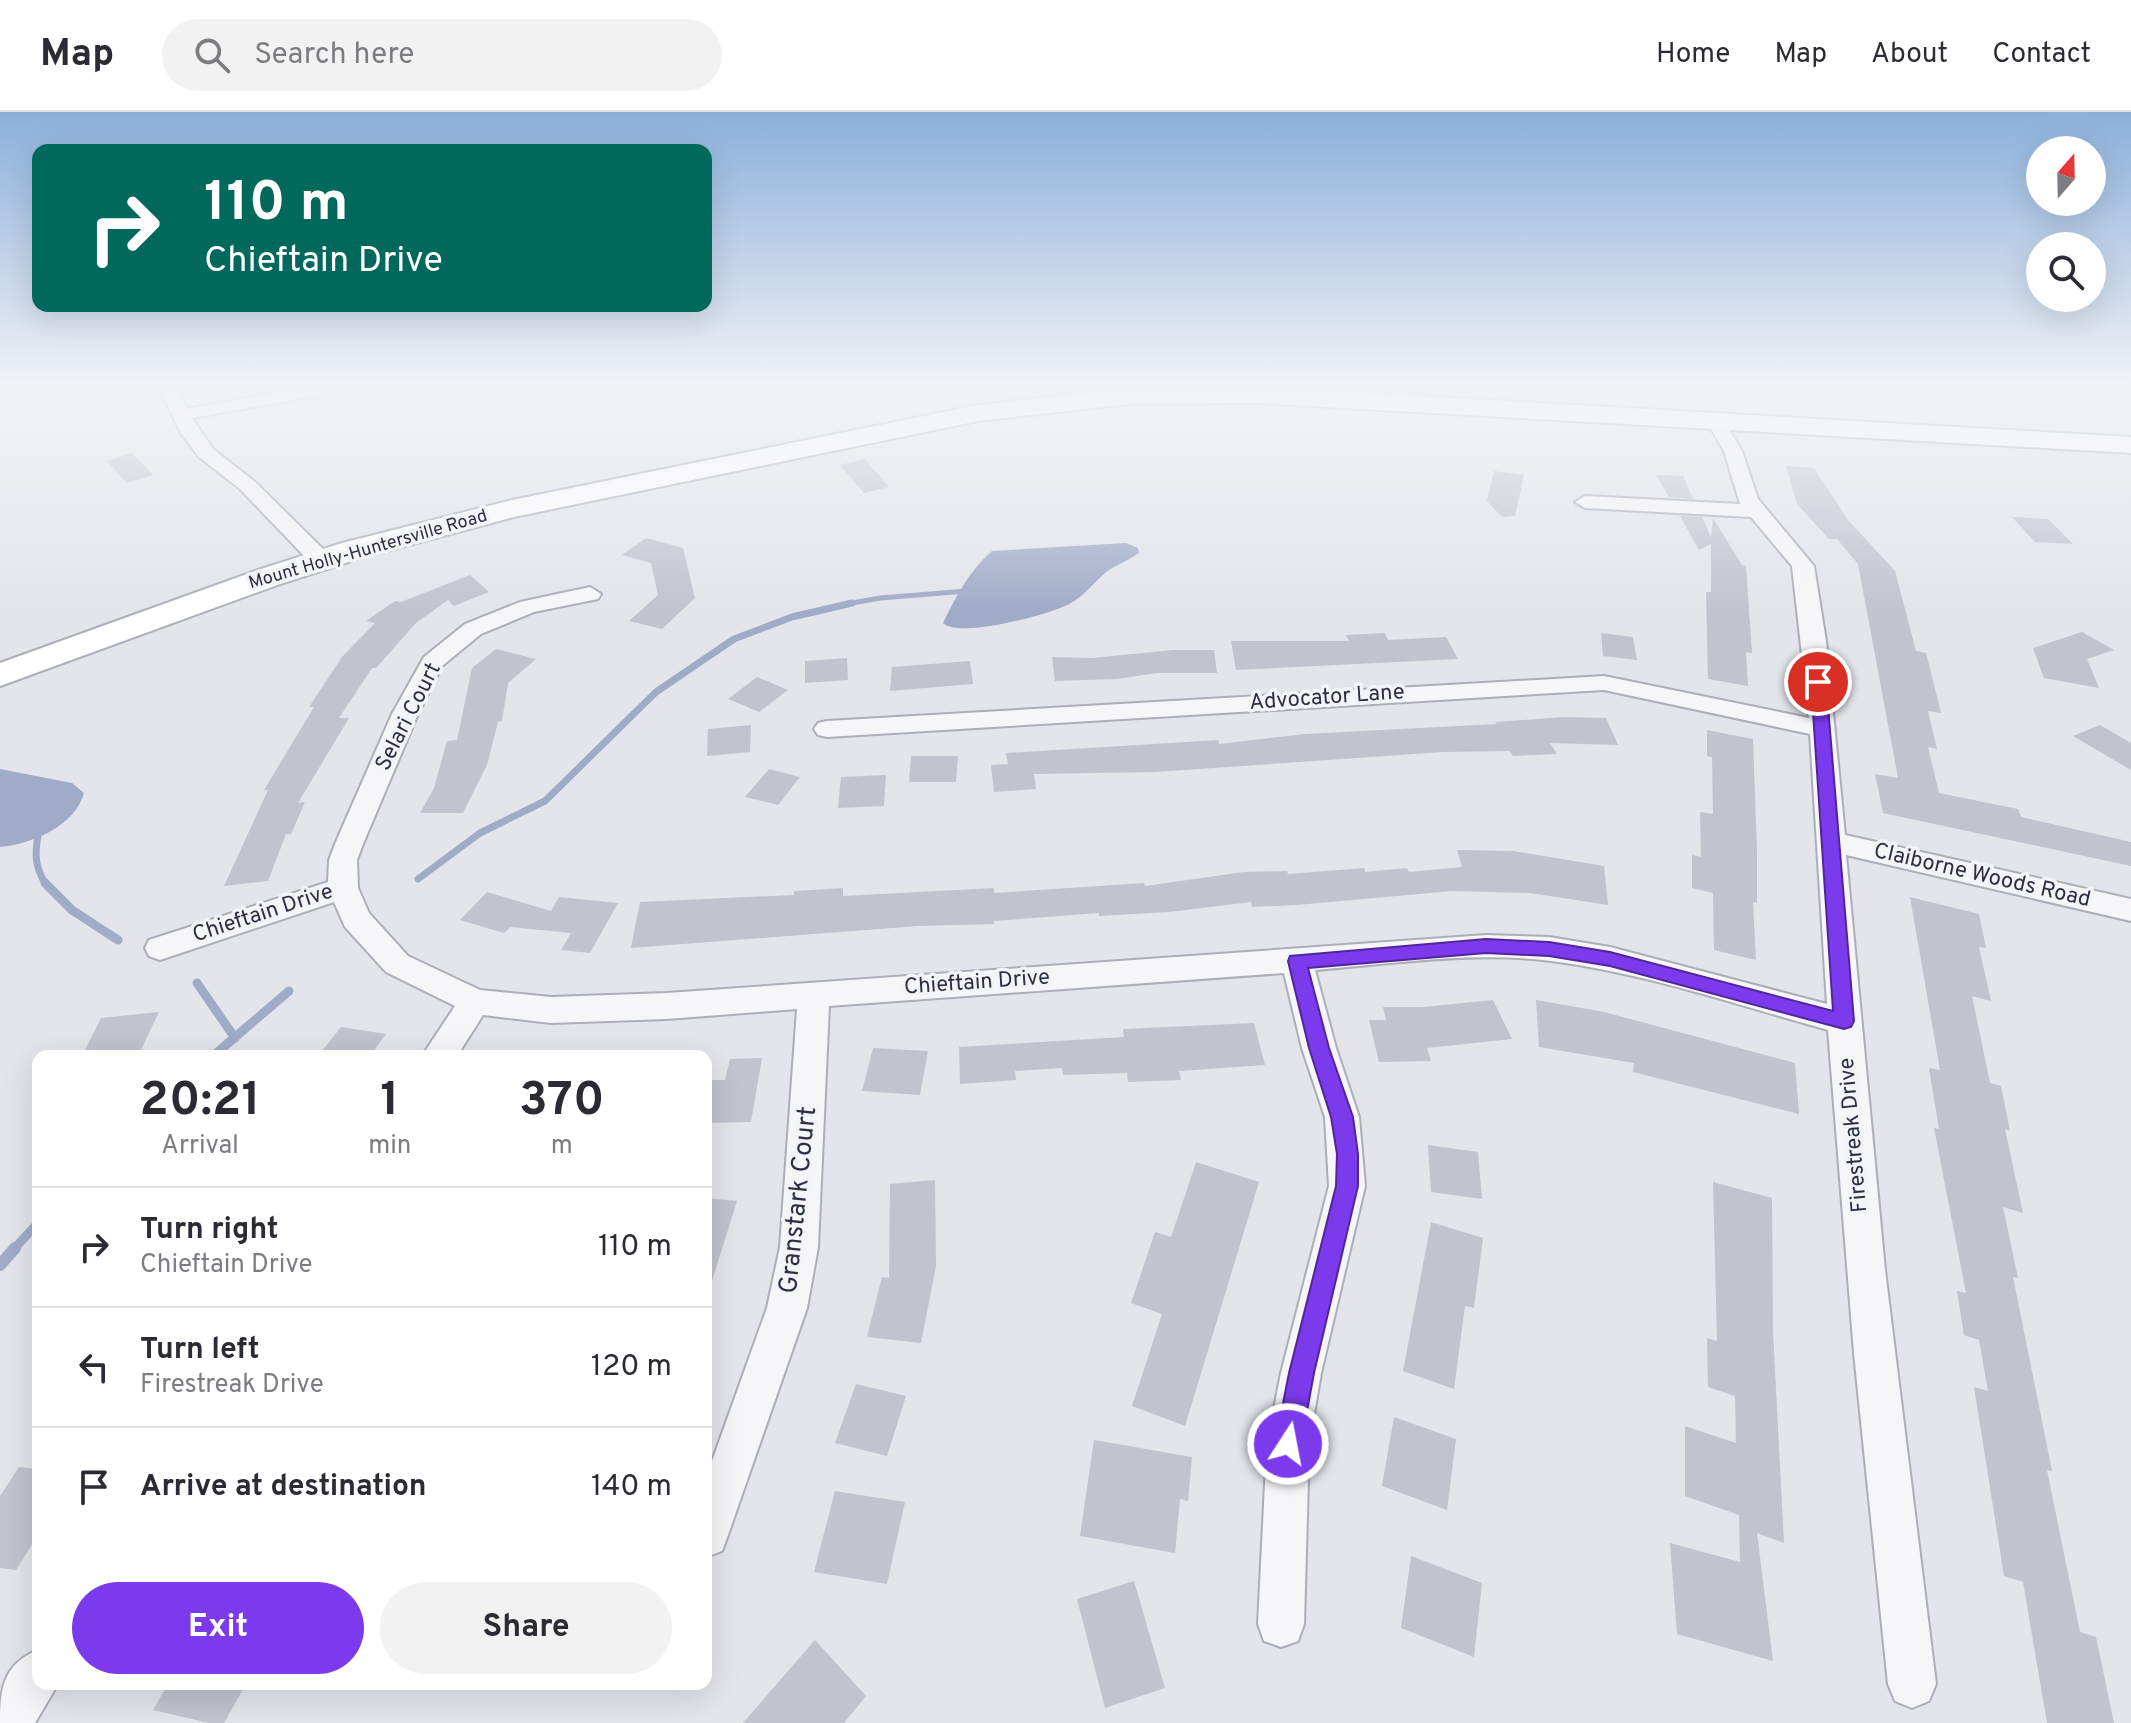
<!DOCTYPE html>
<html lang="en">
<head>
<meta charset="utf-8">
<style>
	:root { --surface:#fff; --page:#f2f2f3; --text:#2b2b33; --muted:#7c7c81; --line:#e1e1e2; --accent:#7c3aed }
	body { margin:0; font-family:Overpass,sans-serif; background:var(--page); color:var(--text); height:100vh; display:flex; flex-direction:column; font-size:30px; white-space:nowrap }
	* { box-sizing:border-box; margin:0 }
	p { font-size:26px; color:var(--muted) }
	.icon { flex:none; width:44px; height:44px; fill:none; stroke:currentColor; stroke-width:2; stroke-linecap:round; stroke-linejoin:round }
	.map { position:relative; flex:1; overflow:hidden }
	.side { position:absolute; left:32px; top:938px; width:680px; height:640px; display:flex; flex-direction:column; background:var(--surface); border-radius:16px; box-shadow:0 8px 32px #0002 }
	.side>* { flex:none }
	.banner { position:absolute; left:32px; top:32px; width:680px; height:168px; border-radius:16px; box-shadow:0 8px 32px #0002; background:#00695c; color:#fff; overflow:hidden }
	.needle { width:52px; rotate:20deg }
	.tools { position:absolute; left:2026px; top:24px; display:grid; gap:16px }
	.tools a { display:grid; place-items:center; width:80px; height:80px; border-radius:50%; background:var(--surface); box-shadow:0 8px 32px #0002; font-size:40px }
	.pin { position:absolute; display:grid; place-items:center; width:68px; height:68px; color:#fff; margin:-34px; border:4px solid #fff; border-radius:50%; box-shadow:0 2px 8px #0007 }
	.me { position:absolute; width:88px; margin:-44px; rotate:11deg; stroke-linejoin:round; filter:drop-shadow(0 0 6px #0008) }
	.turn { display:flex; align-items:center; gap:28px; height:168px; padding:0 40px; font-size:36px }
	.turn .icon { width:104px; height:104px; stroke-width:2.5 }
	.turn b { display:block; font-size:56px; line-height:68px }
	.eta { display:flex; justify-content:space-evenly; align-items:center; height:136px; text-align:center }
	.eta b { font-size:48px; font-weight:700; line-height:56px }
	.cta { display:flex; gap:16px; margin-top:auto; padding:16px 40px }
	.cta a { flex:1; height:92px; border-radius:48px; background:var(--accent); color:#fff; font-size:32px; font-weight:700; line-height:92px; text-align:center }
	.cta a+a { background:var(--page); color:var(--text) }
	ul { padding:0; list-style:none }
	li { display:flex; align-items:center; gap:24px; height:120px; padding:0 40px; border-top:2px solid var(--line) }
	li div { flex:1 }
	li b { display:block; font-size:30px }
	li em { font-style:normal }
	header { display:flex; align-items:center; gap:48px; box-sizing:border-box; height:112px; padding:0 40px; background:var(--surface); border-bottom:2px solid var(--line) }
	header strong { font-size:38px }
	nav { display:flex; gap:44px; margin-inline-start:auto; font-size:28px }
	.search { width:560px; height:72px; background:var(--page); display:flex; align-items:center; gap:20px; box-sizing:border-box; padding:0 28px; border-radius:44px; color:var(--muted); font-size:30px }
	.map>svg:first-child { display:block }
</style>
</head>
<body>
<header>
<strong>Map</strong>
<div class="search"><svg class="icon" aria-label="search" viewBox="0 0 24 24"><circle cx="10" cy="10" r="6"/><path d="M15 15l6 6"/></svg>Search here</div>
<nav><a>Home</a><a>Map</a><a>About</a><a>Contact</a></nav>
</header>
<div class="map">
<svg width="2131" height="1611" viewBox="0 0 2131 1611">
	<rect width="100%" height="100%" fill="#e3e5eb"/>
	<g fill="#a0abc8">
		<path d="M1126,431L1138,436L1139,441C1130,447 1121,451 1112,456C1096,466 1086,484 1069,492C1049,503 958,527 943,511C956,484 969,459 992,439Z"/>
		<path d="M0,657L72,671L84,681C75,714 32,732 0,735Z"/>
	</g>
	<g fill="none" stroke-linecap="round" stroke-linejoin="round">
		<path stroke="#a0abc8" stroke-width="5" d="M841,493L880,486L967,479"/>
		<g stroke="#a0abc8" stroke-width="7">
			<path d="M32,715L38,724C34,744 36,756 46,773"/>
			<path d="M418,767L480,721L545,689L656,580L734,527L792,505L852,491"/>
		</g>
		<g stroke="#a0abc8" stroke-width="9">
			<path d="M45,771L72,798L118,828"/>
			<path d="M197,871L235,926"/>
			<path d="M213,944L289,879"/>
			<path d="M13,1138L38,1111"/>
		</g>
		<path stroke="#a0abc8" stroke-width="12" d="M0,1153L15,1136"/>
	</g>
	<g fill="#c1c3cd">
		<path d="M132,341L153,363L127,371L107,349Z"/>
		<path d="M865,347L889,375L864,381L840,353Z"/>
		<path d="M1786,354L1814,356L1848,408L1895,459L1916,539L1926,541L1941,601L1928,599L1937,637L1928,635L1939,681L2018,697L2021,705L2131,730V754L1883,701L1875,662L1898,666L1858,452L1837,427H1829L1797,392Z"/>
		<path d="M1494,359L1524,363L1515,404L1502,405L1487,389Z"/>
		<path d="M1656,363L1683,364L1693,387L1669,385Z"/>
		<path d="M1680,404L1702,405L1711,425L1713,406L1742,453L1746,454L1752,541L1746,540L1748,574L1708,567L1706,480H1711V432L1699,438Z"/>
		<path d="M2012,405L2048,407L2073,432L2035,430Z"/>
		<path d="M646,426L683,436L695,486L662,517L629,509L658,483L651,451L622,443Z"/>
		<path d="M470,463L489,480L454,494L448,488L416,511L376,556H372L339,606H349L298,691L305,690L291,722H286L268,769L224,774L268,678H264L314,595H309L342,545L375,511L366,509L395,489L401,490Z"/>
		<path d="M2082,520L2114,538L2087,547L2099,576L2044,566L2033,536Z"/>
		<path d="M1385,521L1388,528L1446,525L1458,547L1236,558L1231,529H1349L1346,523Z"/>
		<path d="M1601,521L1633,525L1637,548L1603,544Z"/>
		<path d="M496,537L536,547L508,571L502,609L498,610L487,653L463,701H420L434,676L447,629L457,628L472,556Z"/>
		<path d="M1173,538H1214L1217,561H1157L1117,567L1055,569L1052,545L1092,546Z"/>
		<path d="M847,546L848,568L805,571V549Z"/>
		<path d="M970,549L973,572L890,579L892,555Z"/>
		<path d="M757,565L788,578L759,600L728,587Z"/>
		<path d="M1565,605L1606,606L1618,633L1550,631L1557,642L1513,644L1510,639L1443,640L1155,660L1034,662L1036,677L994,680L991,653L1008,652L1006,641L1218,628L1219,632L1305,622L1496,612L1495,610Z"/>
		<path d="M751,613L750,640L707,644L708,617Z"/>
		<path d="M2100,613L2131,631V658L2073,624Z"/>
		<path d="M1707,618L1753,627L1757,740V791L1753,790L1756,848L1714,838L1713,781L1692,776V743L1701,745L1700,700L1713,702L1712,645L1707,644Z"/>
		<path d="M911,644H958L956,670H909Z"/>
		<path d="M769,657L800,665L778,693L745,685Z"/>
		<path d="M886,663L884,694L838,696L841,665Z"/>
		<path d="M1457,738L1513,739L1604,754L1608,793L1530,781L1452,779L1297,793L1252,795L1251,790L1169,800L1099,804V801L994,809V812L918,814L631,836L640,790L794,783V779L843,776V784L994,776V781L1144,771L1145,774L1244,760L1287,759L1288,762L1364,756L1365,760L1407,756L1409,760L1462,755Z"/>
		<path d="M487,780L551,799L559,785L618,791L590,841L561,838L571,821L510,815L504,821L460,808Z"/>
		<path d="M1910,785L1979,802L1986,836L1979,835L1991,889L1972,884L1990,971L2001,974L2010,1019L2005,1017L2023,1101L2003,1095L2018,1166L2013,1165L2052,1359L2047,1358L2080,1520L2096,1525L2114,1611H2047L2023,1470L2004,1464L1974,1275L1988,1279L1979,1228L1964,1223L1957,1179L1966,1181L1934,1016L1939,1017L1929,956L1940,958Z"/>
		<path d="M1493,888L1512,927L1427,936L1431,949L1379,950L1369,908H1386L1383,895H1424Z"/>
		<path d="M1536,888L1604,900L1795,951L1799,1002L1633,960L1634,951L1539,935Z"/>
		<path d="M159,900L139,942L82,944L101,906Z"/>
		<path d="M1254,911L1265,953L1179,959L1181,968L1128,970L1127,961L1063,963L1062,956L1015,959L1016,968L960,972L959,935L1124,925L1123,917Z"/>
		<path d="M341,915L386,922L370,944H318Z"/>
		<path d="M873,936L928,939L920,983L862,979Z"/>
		<path d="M762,946L751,1010L706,1011V968H725L730,947Z"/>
		<path d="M1428,1033L1478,1040L1482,1087L1431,1080Z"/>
		<path d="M1196,1050L1259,1070L1185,1314L1132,1294L1162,1202L1131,1191L1155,1120L1171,1125Z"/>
		<path d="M935,1068L936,1154L921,1231L867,1225L882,1165L889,1166L890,1072Z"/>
		<path d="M1713,1070L1772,1086L1773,1220L1784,1431L1757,1421L1773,1549L1677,1522L1670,1431L1740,1450L1739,1403L1685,1384V1314L1736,1331L1735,1284L1708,1275L1707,1226L1717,1229Z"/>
		<path d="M706,1086L737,1089L711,1172L706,1171Z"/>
		<path d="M1431,1110L1483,1126L1474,1196L1465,1194L1454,1277L1403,1259Z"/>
		<path d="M856,1272L906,1284L887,1344L835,1331Z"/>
		<path d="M1394,1305L1456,1327L1447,1398L1382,1374Z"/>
		<path d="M1094,1328L1192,1345L1188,1389L1180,1387L1175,1441L1080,1424Z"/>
		<path d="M19,1355L38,1357V1423L16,1458L0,1456V1384Z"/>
		<path d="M835,1379L905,1390L887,1472L814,1460Z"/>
		<path d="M1411,1444L1482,1471L1474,1545L1401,1516Z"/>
		<path d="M1134,1469L1165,1576L1105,1596L1077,1487Z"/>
		<path d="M815,1528L866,1584L844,1611H743Z"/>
		<path d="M168,1572H246L224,1611H209L153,1598Z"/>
	</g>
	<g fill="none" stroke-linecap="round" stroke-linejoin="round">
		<g stroke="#acaeb8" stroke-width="4">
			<path id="lane" d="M1394,275H1403L1406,293H1400Z"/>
		</g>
		<g stroke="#acaeb8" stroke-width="4">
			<g id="street">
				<path d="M159,275H176L187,297L306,275H346L338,280L192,306L213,337L254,369L329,443L332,448L329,453H313L240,377L199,345L181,321Z"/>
				<path d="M1716,305L1722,306L1742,339L1758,387L1814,454L1826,529L1845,723L2131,787V809L1846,743L1885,1158L1936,1572L1929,1589L1912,1596L1895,1589L1888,1572L1854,1241L1828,918C1737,893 1645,861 1551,849C1474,839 1392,852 1315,858L1336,936L1359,1005L1365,1074L1321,1261L1309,1332L1304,1512L1298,1529L1281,1535L1264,1529L1258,1512L1267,1332L1281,1261L1329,1074L1325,1005L1302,936L1284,861L829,894L818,1135L807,1196L728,1423L722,1439L706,1445V1366L767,1196L780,1135L797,897L667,907L551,911L483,903L457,944H422L455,894L386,860L345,815L334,790L160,848L149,844L145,836L149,828L328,770L329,748L335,732L392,602L424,545L465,512L520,490L590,475L601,482L598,487L534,500L481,522L442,554L418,602L363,732L357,748L358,776L369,801L408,844L480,878L551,885L667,881L1486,823L1549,825L1610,835L1827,892L1810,622L1604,578L827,625L818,623L814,617L818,611L827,609L1604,564L1809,606L1792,454L1751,405L1585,396L1575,390L1585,384L1740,392L1724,339L1707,310Z"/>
				<path d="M38,1538V1572H58L35,1611H0C0,1577 3,1552 38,1538Z"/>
			</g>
		</g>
		<g stroke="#acaeb8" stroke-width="4">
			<path id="secondary" d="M1262,275L2131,325V341L1259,291L1129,292L978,309L514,405L364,445L280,472L0,574V551L258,458L342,431L512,388L978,293L1129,276Z"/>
		</g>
		<use href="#lane" fill="#f6f6f9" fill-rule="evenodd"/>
		<use href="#street" fill="#f6f6f9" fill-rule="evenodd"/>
		<use href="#secondary" fill="#fff" fill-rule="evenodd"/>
	</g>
	<linearGradient id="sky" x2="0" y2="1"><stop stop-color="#8bb0db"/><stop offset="0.55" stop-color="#f2f3f6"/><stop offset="1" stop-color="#f2f3f6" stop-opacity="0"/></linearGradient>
	<rect width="2131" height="501" fill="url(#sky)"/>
	<path fill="#7c3aed" stroke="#51269a" stroke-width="2" d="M1818,566L1826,570L1854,909L1851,915L1844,917L1610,854L1549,844L1486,841L1308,856L1329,936L1353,1005L1358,1042V1074L1314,1261L1301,1332L1297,1341L1288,1345L1279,1341L1275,1332L1289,1261L1336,1074L1337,1042L1331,1005L1309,936L1288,849L1290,844L1486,827L1549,830L1610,840L1833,899L1811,570Z"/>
	<g text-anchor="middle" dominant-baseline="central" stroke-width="7" stroke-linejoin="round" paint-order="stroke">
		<g font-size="18" fill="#2c2f42" stroke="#f3f4f8">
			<text transform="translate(368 438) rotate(-16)">Mount Holly-Huntersville Road</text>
		</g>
		<g font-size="22" fill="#2c2f42" stroke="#f3f4f8">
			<text transform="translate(1327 586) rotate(-4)">Advocator Lane</text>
			<text transform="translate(409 605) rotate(-63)">Selari Court</text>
			<text transform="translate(1982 764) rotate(13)">Claiborne Woods Road</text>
			<text transform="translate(263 802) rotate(-18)">Chieftain Drive</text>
			<text transform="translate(977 871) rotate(-4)">Chieftain Drive</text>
			<text transform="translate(1854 1023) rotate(-95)">Firestreak Drive</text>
		</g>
		<g font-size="26" fill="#2c2f42" stroke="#f3f4f8">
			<text transform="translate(799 1088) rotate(-84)">Granstark Court</text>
		</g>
	</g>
</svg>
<div class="tools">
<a><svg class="needle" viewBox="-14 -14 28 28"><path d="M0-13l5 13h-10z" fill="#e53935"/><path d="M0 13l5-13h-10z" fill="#7c7c81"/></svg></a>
<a><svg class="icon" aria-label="search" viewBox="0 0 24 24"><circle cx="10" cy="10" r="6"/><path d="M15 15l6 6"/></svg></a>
</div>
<div class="pin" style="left:1818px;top:570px;background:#d93025"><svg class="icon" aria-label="arrive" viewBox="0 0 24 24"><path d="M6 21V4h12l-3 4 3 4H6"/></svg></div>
<svg class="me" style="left:1288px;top:1332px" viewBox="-20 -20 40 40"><circle r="17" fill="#7c3aed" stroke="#fff" stroke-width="3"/><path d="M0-11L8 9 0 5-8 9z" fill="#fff"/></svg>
<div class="banner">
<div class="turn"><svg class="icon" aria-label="right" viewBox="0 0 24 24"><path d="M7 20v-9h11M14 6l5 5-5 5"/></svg><div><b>110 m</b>Chieftain Drive</div></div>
</div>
<section class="side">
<div class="eta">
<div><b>20:21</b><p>Arrival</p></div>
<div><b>1</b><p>min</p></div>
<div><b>370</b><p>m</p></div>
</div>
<ul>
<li><svg class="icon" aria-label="right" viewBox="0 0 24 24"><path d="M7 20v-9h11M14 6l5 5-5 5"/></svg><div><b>Turn right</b><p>Chieftain Drive</p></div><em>110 m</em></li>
<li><svg class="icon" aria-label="left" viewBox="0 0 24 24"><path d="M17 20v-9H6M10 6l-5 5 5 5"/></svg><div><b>Turn left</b><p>Firestreak Drive</p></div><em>120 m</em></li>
<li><svg class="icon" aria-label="arrive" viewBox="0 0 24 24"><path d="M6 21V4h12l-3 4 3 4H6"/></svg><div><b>Arrive at destination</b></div><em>140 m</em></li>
</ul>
<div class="cta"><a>Exit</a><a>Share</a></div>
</section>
</div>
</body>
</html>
